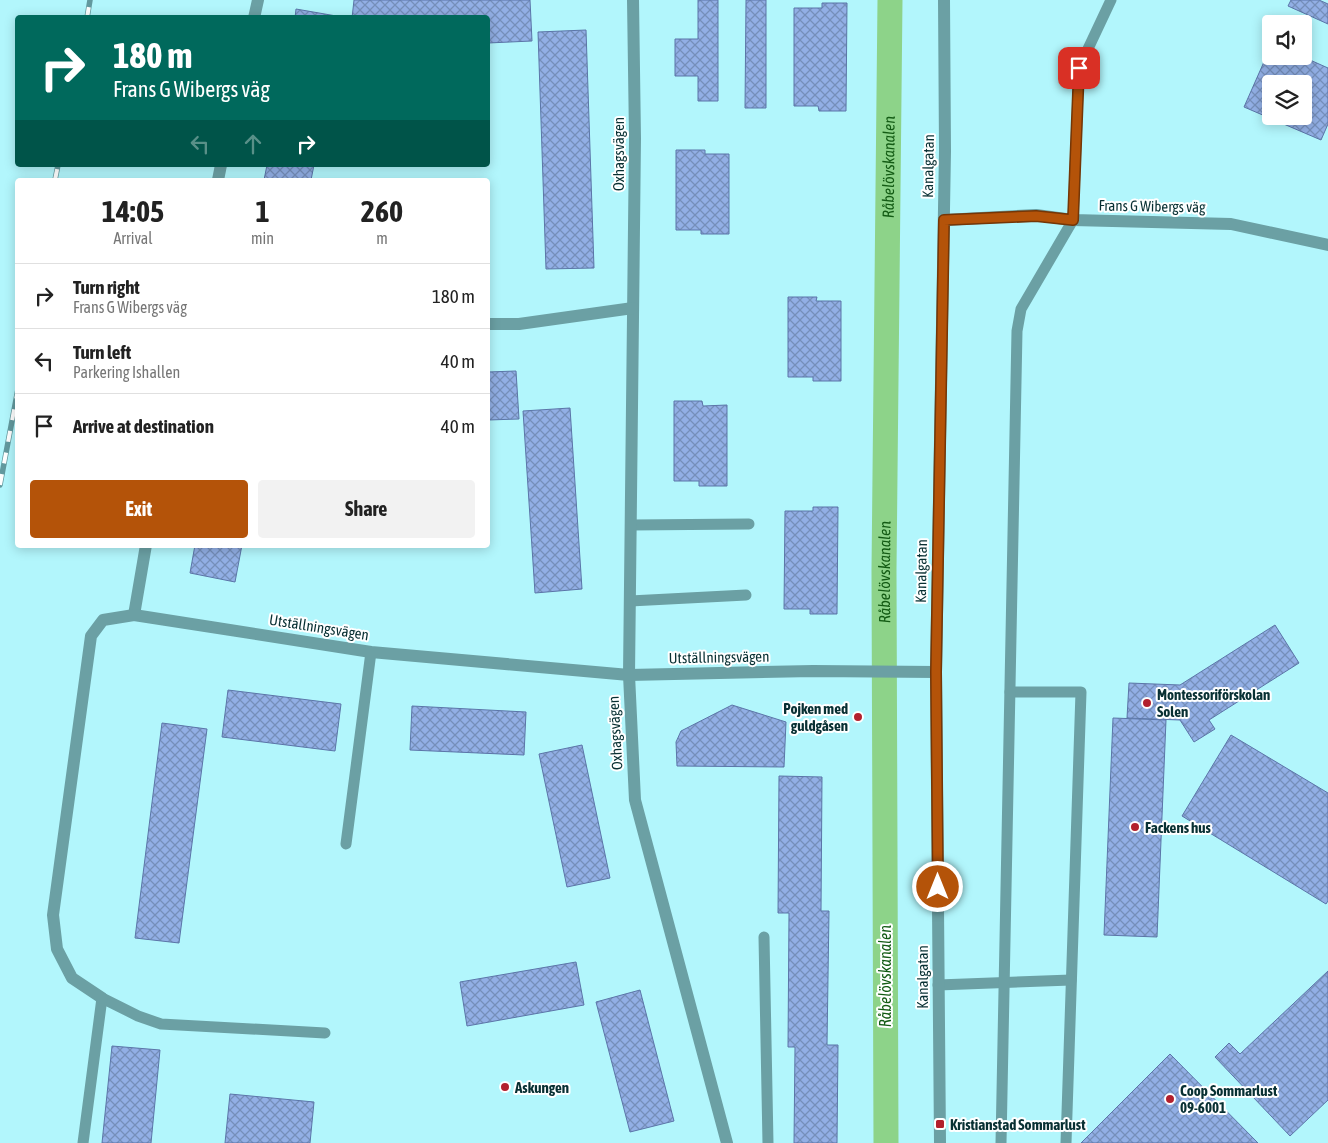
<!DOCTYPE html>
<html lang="en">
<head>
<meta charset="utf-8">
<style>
	:root { --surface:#fff; --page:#f2f2f2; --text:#222; --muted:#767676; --line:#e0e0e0; --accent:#b45309 }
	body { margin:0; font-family:"Asap Condensed",sans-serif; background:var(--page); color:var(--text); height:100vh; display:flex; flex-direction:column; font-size:19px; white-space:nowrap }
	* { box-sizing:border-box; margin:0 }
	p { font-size:16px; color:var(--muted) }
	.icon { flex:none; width:28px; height:28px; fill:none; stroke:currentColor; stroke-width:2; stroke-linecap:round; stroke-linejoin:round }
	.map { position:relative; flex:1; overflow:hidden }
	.sheet { position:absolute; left:15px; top:178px; width:475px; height:370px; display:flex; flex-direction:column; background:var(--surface); border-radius:5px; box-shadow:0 2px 12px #0003 }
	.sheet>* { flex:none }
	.hud { position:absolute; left:15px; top:15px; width:475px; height:152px; border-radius:5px; box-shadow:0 2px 12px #0003; background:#00695c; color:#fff; overflow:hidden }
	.buttons { position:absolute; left:1262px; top:15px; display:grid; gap:10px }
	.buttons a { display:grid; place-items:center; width:50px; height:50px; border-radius:5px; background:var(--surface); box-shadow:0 2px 12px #0003; font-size:25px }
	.pin { position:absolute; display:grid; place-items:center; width:42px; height:42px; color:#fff; margin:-21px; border-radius:10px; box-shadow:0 2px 8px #0006 }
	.me { position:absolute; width:55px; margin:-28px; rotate:0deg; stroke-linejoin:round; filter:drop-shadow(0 0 4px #0008) }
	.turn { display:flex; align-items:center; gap:18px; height:105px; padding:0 15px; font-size:22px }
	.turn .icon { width:65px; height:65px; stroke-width:2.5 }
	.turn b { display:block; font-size:35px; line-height:42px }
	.lanes { display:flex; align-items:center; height:48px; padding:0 15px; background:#0003; justify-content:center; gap:25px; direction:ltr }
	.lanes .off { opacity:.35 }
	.eta { display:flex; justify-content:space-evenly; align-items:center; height:85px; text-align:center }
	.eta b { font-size:30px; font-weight:700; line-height:35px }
	.action { display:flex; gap:10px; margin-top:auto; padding:10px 15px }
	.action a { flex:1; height:58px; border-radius:5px; background:var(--accent); color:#fff; font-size:20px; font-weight:700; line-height:58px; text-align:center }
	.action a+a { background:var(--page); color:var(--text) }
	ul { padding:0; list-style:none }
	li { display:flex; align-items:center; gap:15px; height:65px; padding:0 15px; border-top:1px solid var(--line) }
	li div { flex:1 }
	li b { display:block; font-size:19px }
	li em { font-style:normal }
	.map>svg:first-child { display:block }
</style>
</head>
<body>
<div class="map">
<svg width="1328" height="1143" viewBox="0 0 1328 1143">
	<defs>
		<pattern id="building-cross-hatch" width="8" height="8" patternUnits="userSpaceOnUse" patternTransform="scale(1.25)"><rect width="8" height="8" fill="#92afe5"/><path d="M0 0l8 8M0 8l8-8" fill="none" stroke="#758fba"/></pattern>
	</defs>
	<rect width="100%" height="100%" fill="#b2f6fc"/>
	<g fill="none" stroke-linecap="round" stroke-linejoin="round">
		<path stroke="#8dd389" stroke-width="25" id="s1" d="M886,1143L884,570L890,0"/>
	</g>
	<g fill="url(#building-cross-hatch)" stroke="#5b75a8" fill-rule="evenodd">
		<path d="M354,0H530L532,41L488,43V18H352Z"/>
		<path d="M698,0H718V101H698V76H675V39H698Z"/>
		<path d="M746,0H766V108H745Z"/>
		<path d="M1291,0H1319L1328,4V24L1288,6Z"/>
		<path d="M822,3H847L846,111H819L818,106H794V8H822Z"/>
		<path d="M296,9L342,17V18H295Z"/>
		<path d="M586,30L594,268L546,269L538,32Z"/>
		<path d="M1271,46V56H1301L1328,68V124L1321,140L1244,107ZM1271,84H1304V116H1271Z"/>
		<path d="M676,150H705V154H729V234H701V230H676Z"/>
		<path d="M267,165H314L311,180H264Z"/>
		<path d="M788,297H817L816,301H841V381H813V377H788Z"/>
		<path d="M516,371L519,419L488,420V372Z"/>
		<path d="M674,401H702L703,406L727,405V486H699V481H674Z"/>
		<path d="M570,408L582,589L535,593L523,411Z"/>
		<path d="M813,507H838L837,614H810V609H784L785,511H813Z"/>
		<path d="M195,545H242L235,582L190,573Z"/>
		<path d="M1275,625L1299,663L1209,720L1215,729L1194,742L1180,720L1127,718L1129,683L1180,685Z"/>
		<path d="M228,690L341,704L335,751L222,737Z"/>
		<path d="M732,705L786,722L784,767L677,766L676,742L681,731Z"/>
		<path d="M412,706L526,712L524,755L410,750Z"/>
		<path d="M1113,718L1166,720L1157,937L1104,935Z"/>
		<path d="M162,723L207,729L179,943L135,938Z"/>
		<path d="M1231,735L1328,793V901L1326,904L1182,816Z"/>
		<path d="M582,745L610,878L567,887L539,754Z"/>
		<path d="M779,776L822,777L821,911H829L827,1045H838L837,1143H794L795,1047H788L789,913H778Z"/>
		<path d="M576,962L584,1005L467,1026L460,982Z"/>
		<path d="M1328,971V1100L1290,1136L1215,1057L1229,1043L1240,1054Z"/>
		<path d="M640,990L674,1121L630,1132L596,1002Z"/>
		<path d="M112,1046L160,1050L151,1143H102Z"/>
		<path d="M1170,1054L1258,1143H1081Z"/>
		<path d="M230,1094L314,1102L310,1143H225Z"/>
	</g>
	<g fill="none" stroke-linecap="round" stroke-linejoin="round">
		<g stroke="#6ba0a4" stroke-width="11">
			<path d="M631,525L749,524"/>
			<path d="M630,601L746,595"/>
			<path d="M1010,692H1081L1066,1143"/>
			<path d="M346,844L371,652"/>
			<path d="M764,937L768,1143"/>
			<path d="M938,985L1071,980"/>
			<path d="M83,1143L102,998L138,1016L161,1024L325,1033"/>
			<path d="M1001,1143L1017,331L1021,309L1073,220L1079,68L1111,0"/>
		</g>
		<g stroke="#6ba0a4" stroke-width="12">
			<path d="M633,0L635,138L629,675L635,800L727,1143"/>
			<path d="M254,18L258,0"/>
			<path d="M218,180L221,165"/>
			<path d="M944,220L1036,215L1073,220L1231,224L1328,245"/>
			<path d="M488,324H519L633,308"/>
			<path d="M134,615L146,545"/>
			<path d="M102,998L72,978L57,949L53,915L91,636L103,620L134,615L371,652L629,675L813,671L936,672"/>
		</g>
		<path stroke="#6ba0a4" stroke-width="12" d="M940,1143L936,672L945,151L944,0"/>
		<g stroke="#62999e" stroke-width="5.5">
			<g id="rail">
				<path d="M87,18L90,0"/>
				<path d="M55,180L58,165"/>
				<path d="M0,485L18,389"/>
			</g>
		</g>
		<use href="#rail" stroke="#fff" stroke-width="4" stroke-dasharray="11" stroke-linecap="butt"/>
	</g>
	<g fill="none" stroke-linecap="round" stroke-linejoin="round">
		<g stroke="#753606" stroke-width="12">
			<path id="route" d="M938,887L936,672L944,220L1036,216L1073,220L1079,68"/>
		</g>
		<use href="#route" stroke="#b45309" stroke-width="9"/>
	</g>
	<g fill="#b2202d" stroke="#fff" stroke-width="2">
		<circle cx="1147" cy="703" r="5"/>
		<circle cx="858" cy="717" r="5"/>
		<circle cx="1135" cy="827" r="5"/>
		<circle cx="505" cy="1087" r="5"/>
		<circle cx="1170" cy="1099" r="5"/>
		<rect x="935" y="1119" width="10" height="10" rx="2.5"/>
	</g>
	<g text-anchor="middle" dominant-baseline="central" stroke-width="4" stroke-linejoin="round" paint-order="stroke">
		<g font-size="15" fill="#083033" stroke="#fff">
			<text transform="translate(618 154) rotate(-90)">Oxhagsvägen</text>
			<text transform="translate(928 166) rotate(-89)">Kanalgatan</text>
			<text transform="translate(1152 206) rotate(1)">Frans G Wibergs väg</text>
			<text transform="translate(921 571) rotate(-89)">Kanalgatan</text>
			<text transform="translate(319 627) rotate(9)">Utställningsvägen</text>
			<text transform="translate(719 657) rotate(-1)">Utställningsvägen</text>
			<text transform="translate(615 733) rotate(-93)">Oxhagsvägen</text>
			<text transform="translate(922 977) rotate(-90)">Kanalgatan</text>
		</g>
		<g font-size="15" font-weight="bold" fill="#083033" stroke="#fff" text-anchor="start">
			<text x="1157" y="694">Montessoriförskolan<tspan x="1157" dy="17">Solen</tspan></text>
			<text x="848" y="708" text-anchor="end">Pojken med<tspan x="848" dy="17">guldgåsen</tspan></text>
			<text x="1145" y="827">Fackens hus</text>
			<text x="515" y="1087">Askungen</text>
			<text x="1180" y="1090">Coop Sommarlust<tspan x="1180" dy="17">09-6001</tspan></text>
			<text x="950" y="1124">Kristianstad Sommarlust</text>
		</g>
		<g font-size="16" font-style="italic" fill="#135b14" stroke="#fff">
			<text stroke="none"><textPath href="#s1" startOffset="976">Råbelövskanalen</textPath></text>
			<text stroke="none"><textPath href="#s1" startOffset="571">Råbelövskanalen</textPath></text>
			<text transform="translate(885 976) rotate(-90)">Råbelövskanalen</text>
		</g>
	</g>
</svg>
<div class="buttons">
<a><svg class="icon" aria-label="sound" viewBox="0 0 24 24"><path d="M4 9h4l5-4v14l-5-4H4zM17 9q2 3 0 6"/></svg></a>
<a><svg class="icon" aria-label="layers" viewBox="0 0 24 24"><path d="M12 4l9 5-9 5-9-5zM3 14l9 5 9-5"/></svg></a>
</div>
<div class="pin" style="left:1079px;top:68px;background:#d93025"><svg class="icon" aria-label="arrive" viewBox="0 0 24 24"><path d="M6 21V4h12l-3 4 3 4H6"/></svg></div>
<svg class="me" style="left:938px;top:887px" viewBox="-20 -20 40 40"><circle r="17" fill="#b45309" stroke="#fff" stroke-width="3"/><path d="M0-11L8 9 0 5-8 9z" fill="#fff"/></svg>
<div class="hud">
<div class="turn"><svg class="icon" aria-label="right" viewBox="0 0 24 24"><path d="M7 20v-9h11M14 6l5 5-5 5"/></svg><div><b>180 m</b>Frans G Wibergs väg</div></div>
<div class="lanes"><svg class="icon off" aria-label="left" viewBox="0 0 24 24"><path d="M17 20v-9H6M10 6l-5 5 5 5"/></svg><svg class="icon off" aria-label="ahead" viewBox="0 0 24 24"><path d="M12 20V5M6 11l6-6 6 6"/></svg><svg class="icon" aria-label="right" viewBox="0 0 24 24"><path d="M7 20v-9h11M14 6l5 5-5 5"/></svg></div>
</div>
<section class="sheet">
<div class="eta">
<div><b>14:05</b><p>Arrival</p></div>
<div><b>1</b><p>min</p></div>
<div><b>260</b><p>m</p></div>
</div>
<ul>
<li><svg class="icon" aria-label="right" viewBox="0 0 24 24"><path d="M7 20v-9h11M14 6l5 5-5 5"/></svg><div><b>Turn right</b><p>Frans G Wibergs väg</p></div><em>180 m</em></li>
<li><svg class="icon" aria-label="left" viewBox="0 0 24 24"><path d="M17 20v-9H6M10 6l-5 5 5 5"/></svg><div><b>Turn left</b><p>Parkering Ishallen</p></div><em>40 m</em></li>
<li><svg class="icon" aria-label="arrive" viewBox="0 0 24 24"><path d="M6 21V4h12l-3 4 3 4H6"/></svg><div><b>Arrive at destination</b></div><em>40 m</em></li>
</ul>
<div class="action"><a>Exit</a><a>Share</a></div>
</section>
</div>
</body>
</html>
